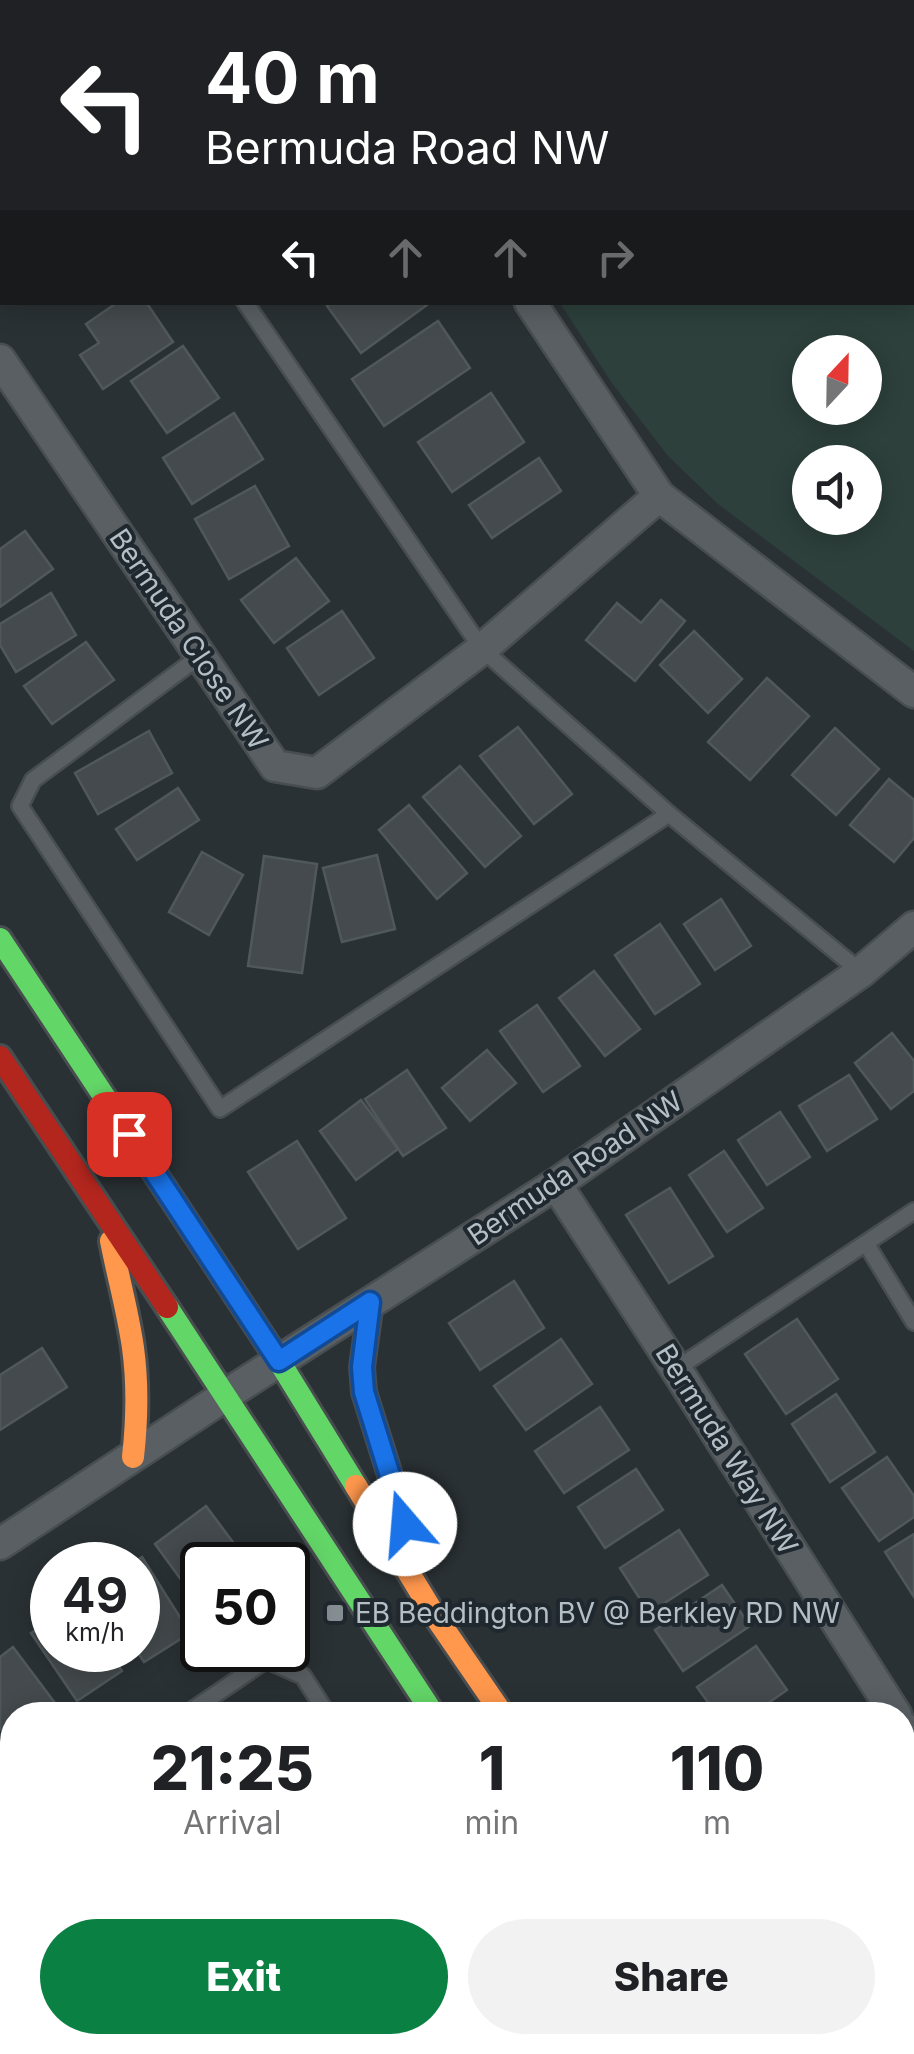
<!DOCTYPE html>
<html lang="en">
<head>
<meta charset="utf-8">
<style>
	:root { --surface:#fff; --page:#f2f2f2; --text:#202124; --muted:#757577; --accent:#0b8043 }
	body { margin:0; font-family:Inter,sans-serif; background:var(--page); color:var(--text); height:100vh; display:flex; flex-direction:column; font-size:38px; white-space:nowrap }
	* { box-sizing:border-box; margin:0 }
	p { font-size:32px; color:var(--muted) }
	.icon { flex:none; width:55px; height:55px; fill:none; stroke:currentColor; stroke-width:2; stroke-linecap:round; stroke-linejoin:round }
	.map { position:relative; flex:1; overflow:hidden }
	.sheet { position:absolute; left:0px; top:1702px; width:915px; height:352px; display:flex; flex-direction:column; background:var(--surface); border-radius:40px 40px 0 0; box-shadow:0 5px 25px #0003 }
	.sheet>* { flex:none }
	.guide { position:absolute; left:0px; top:0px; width:915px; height:305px; box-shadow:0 5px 25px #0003; background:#202124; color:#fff; overflow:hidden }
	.needle { width:65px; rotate:22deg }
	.buttons { position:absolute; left:792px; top:335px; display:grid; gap:20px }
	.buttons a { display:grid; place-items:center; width:90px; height:90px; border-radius:50%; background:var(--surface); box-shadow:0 5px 25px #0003; font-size:50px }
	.speed { position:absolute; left:30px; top:1542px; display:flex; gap:20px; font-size:50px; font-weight:700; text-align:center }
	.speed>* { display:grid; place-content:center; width:130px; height:130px; border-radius:50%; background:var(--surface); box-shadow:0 5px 25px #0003; line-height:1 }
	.speed small { font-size:25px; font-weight:400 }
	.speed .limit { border:5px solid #111; border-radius:15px; background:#fff; color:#111 }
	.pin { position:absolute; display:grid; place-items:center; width:85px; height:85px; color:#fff; margin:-42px; border-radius:20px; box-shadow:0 5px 15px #0006 }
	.me { position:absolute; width:110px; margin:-55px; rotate:342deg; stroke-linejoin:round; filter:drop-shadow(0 0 8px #0008) }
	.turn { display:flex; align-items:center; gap:35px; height:210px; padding:0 40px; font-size:45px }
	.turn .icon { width:130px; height:130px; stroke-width:2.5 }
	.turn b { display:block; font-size:70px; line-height:85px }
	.lanes { display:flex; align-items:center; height:95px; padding:0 40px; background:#0003; justify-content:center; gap:50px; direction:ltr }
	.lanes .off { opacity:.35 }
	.eta { display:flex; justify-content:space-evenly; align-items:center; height:170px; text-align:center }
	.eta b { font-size:60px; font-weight:800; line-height:70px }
	.button { display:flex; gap:20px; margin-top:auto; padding:20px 40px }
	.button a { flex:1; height:115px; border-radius:60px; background:var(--accent); color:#fff; font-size:40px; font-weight:800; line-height:115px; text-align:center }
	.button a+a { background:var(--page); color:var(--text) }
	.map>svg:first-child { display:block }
</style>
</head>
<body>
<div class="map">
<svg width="914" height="2054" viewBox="0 0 914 2054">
	<rect width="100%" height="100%" fill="#2a3134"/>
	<g fill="#2d403b" fill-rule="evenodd">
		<path d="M374,0H914L913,5L912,2H374Z"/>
		<path d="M913,155H914V651L718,504L668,456L612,383L560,303L912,302ZM865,352V408H810V352ZM865,462V518H810V462Z"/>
	</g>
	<g fill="#444a4d" stroke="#51585c" stroke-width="2.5">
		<path d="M118,302H146L173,342L103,389L80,355L99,343L86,324Z"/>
		<path d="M331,302H425L427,305L361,353L327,306Z"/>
		<path d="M438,321L470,368L384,426L352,379Z"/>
		<path d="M183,346L219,398L167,433L131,381Z"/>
		<path d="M491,393L524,442L452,492L418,442Z"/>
		<path d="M234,413L263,459L192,504L163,458Z"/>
		<path d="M539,458L561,491L492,538L469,505Z"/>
		<path d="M255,486L289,546L229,579L195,519Z"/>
		<path d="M25,531L53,569L0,607V549Z"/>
		<path d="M296,558L329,601L274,643L241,600Z"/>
		<path d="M51,593L76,635L16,672L0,645V624Z"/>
		<path d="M661,600L685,621L635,681L586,640L617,603L641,623Z"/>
		<path d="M342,611L374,658L319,695L287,648Z"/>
		<path d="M694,631L742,679L708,713L660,665Z"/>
		<path d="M86,642L114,680L52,724L24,686Z"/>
		<path d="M767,678L809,716L750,780L708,742Z"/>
		<path d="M518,727L572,794L534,824L480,756Z"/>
		<path d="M835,728L879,769L836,815L792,775Z"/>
		<path d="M149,731L172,773L98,814L75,773Z"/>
		<path d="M460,766L521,836L485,867L423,797Z"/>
		<path d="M889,779L914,800V838L894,862L850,825Z"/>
		<path d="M178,788L199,820L137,860L116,829Z"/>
		<path d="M409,805L467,873L437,899L379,830Z"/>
		<path d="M202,852L243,875L209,935L169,912Z"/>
		<path d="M377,855L395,929L342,942L323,868Z"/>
		<path d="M264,856L317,864L302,973L248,966Z"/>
		<path d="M721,899L751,946L715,970L684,924Z"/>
		<path d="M660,924L700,984L655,1014L615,955Z"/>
		<path d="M594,971L640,1029L605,1056L559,998Z"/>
		<path d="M537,1005L580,1066L543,1092L500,1031Z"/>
		<path d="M892,1033L914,1061V1091L891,1109L855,1063Z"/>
		<path d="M487,1050L516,1083L470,1121L442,1088Z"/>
		<path d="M407,1070L446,1128L403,1156L365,1099Z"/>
		<path d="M849,1075L877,1119L827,1151L799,1106Z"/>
		<path d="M361,1100L398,1149L356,1180L320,1131Z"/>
		<path d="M780,1112L810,1157L767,1185L738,1140Z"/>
		<path d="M297,1141L346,1218L298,1249L248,1172Z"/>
		<path d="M724,1151L763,1208L727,1232L689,1175Z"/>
		<path d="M670,1188L713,1256L669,1283L626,1215Z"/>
		<path d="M514,1281L544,1328L480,1370L449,1323Z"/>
		<path d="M797,1319L838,1379L786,1414L745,1354Z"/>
		<path d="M561,1339L592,1384L526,1430L494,1386Z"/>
		<path d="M42,1348L67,1387L0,1430V1375Z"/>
		<path d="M836,1394L875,1452L830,1482L792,1424Z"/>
		<path d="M600,1407L629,1450L564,1493L535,1451Z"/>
		<path d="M887,1457L914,1496V1517L879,1541L842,1488Z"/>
		<path d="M636,1469L663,1510L605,1548L578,1507Z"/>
		<path d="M206,1506L250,1565H202V1600L198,1603L155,1544Z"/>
		<path d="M679,1530L708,1575L649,1613L620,1568Z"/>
		<path d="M914,1534V1597L885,1552Z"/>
		<path d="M142,1557L190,1633L144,1662L136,1650L138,1565H130Z"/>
		<path d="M722,1585L750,1626L683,1671L655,1630Z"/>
		<path d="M52,1619V1650H108L122,1671L77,1701L31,1633Z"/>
		<path d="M756,1646L787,1690L751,1715H717L697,1687Z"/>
		<path d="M13,1647L55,1703L39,1715H12V1735L8,1739L0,1728V1657Z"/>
		<path d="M902,1891L913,1902L909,1906L914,1911V1947L902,1958Z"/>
		<path d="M12,1929V1962L0,1951V1942Z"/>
		<path d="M0,1968L12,1980V2028L0,2041Z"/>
		<path d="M420,2042H457L464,2054H402Z"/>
	</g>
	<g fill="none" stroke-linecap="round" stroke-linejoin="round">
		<g stroke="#484d4f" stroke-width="20">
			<g id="lane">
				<path d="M245,302L482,649L669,814L861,972"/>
				<path d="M200,656L33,780L20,806L220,1109L669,814"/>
				<path d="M867,1245L914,1322"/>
				<path d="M676,1369L914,1211"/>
				<path d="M185,1715L266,1660L303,1676L328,1715"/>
				<path d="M0,1844L12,1832"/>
				<path d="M825,2042L832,2054"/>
				<path d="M357,2054L373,2042"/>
			</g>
		</g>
		<g stroke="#484d4f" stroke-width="35">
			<g id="street">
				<path d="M327,0L329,2"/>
				<path d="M253,2L255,0"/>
				<path d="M0,252L2,249"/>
				<path d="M530,302L659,496L914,692"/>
				<path d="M0,360L275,766L317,773L482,649L659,496"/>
				<path d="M556,1184L676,1369L896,1715"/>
				<path d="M0,1544L226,1395L556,1184L861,972L914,927"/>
				<path d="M902,1726L914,1742"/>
				<path d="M273,2042L281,2054"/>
				<path d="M118,2054L134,2042"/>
			</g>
		</g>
		<g stroke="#484d4f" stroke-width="28">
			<g id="fast">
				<path d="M0,939L279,1361L356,1486"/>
				<path d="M167,1307L434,1715"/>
				<path d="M649,2042L657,2054"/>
			</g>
		</g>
		<g stroke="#484d4f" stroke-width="28">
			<g id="slow">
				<path d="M111,1241C118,1277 128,1312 133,1348C138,1384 137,1421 133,1457"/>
				<path d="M356,1486L435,1616L503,1715"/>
			</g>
		</g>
		<g stroke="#484d4f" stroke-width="28">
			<g id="jam">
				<path d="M0,1057L167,1307"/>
				<path d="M371,1302L362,1367L364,1392L411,1542"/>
				<path d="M727,2042L735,2054"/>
			</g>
		</g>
		<use href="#lane" stroke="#595f63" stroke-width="15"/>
		<use href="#street" stroke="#595f63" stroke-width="30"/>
		<use href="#fast" stroke="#63d668" stroke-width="22"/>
		<use href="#slow" stroke="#ff974d" stroke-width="22"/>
		<use href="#jam" stroke="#b3261e" stroke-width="22"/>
	</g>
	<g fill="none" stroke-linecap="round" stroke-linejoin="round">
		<g stroke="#114b97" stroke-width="25">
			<path id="route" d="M129,1134L279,1361L370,1302L362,1367L364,1392L405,1524"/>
		</g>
		<use href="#route" stroke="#1a73e8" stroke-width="18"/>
	</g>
	<rect fill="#848d92" stroke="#1e282e" stroke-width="4" x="325" y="1603" width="20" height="20" rx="5"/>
	<g text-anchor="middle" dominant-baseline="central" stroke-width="8" stroke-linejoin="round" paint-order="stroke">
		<g font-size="28" fill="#b4bec5" stroke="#1e282e">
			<text transform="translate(189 639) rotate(56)">Bermuda Close NW</text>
			<text transform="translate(575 1168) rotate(-34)">Bermuda Road NW</text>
			<text transform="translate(727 1449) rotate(58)">Bermuda Way NW</text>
		</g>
		<g font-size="28" fill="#b4bec5" stroke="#1e282e" text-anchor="start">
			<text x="355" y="1613">EB Beddington BV @ Berkley RD NW</text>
		</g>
	</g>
</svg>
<div class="buttons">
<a><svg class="needle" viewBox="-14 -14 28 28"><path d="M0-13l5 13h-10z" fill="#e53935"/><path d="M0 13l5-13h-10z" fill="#757577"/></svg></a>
<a><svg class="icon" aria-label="sound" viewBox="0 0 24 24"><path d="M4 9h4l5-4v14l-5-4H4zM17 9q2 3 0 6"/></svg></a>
</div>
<div class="speed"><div>49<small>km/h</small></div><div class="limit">50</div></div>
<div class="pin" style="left:129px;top:1134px;background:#d93025"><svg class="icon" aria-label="arrive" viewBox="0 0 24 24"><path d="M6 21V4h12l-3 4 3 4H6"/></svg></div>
<svg class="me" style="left:405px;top:1524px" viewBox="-20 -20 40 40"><circle r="19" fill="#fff"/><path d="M0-13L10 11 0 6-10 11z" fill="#1a73e8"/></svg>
<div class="guide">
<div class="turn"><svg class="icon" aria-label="left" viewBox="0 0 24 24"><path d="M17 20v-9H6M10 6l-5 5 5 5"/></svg><div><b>40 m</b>Bermuda Road NW</div></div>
<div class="lanes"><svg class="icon" aria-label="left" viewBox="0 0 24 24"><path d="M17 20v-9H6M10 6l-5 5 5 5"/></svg><svg class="icon off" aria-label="ahead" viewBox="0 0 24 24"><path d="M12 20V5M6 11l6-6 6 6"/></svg><svg class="icon off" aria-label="ahead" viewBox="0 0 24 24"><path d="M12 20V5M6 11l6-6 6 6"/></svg><svg class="icon off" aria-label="right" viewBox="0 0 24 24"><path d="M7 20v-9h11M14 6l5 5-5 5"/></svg></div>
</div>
<section class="sheet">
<div class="eta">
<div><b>21:25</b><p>Arrival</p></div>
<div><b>1</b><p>min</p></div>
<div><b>110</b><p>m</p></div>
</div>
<div class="button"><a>Exit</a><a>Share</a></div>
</section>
</div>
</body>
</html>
